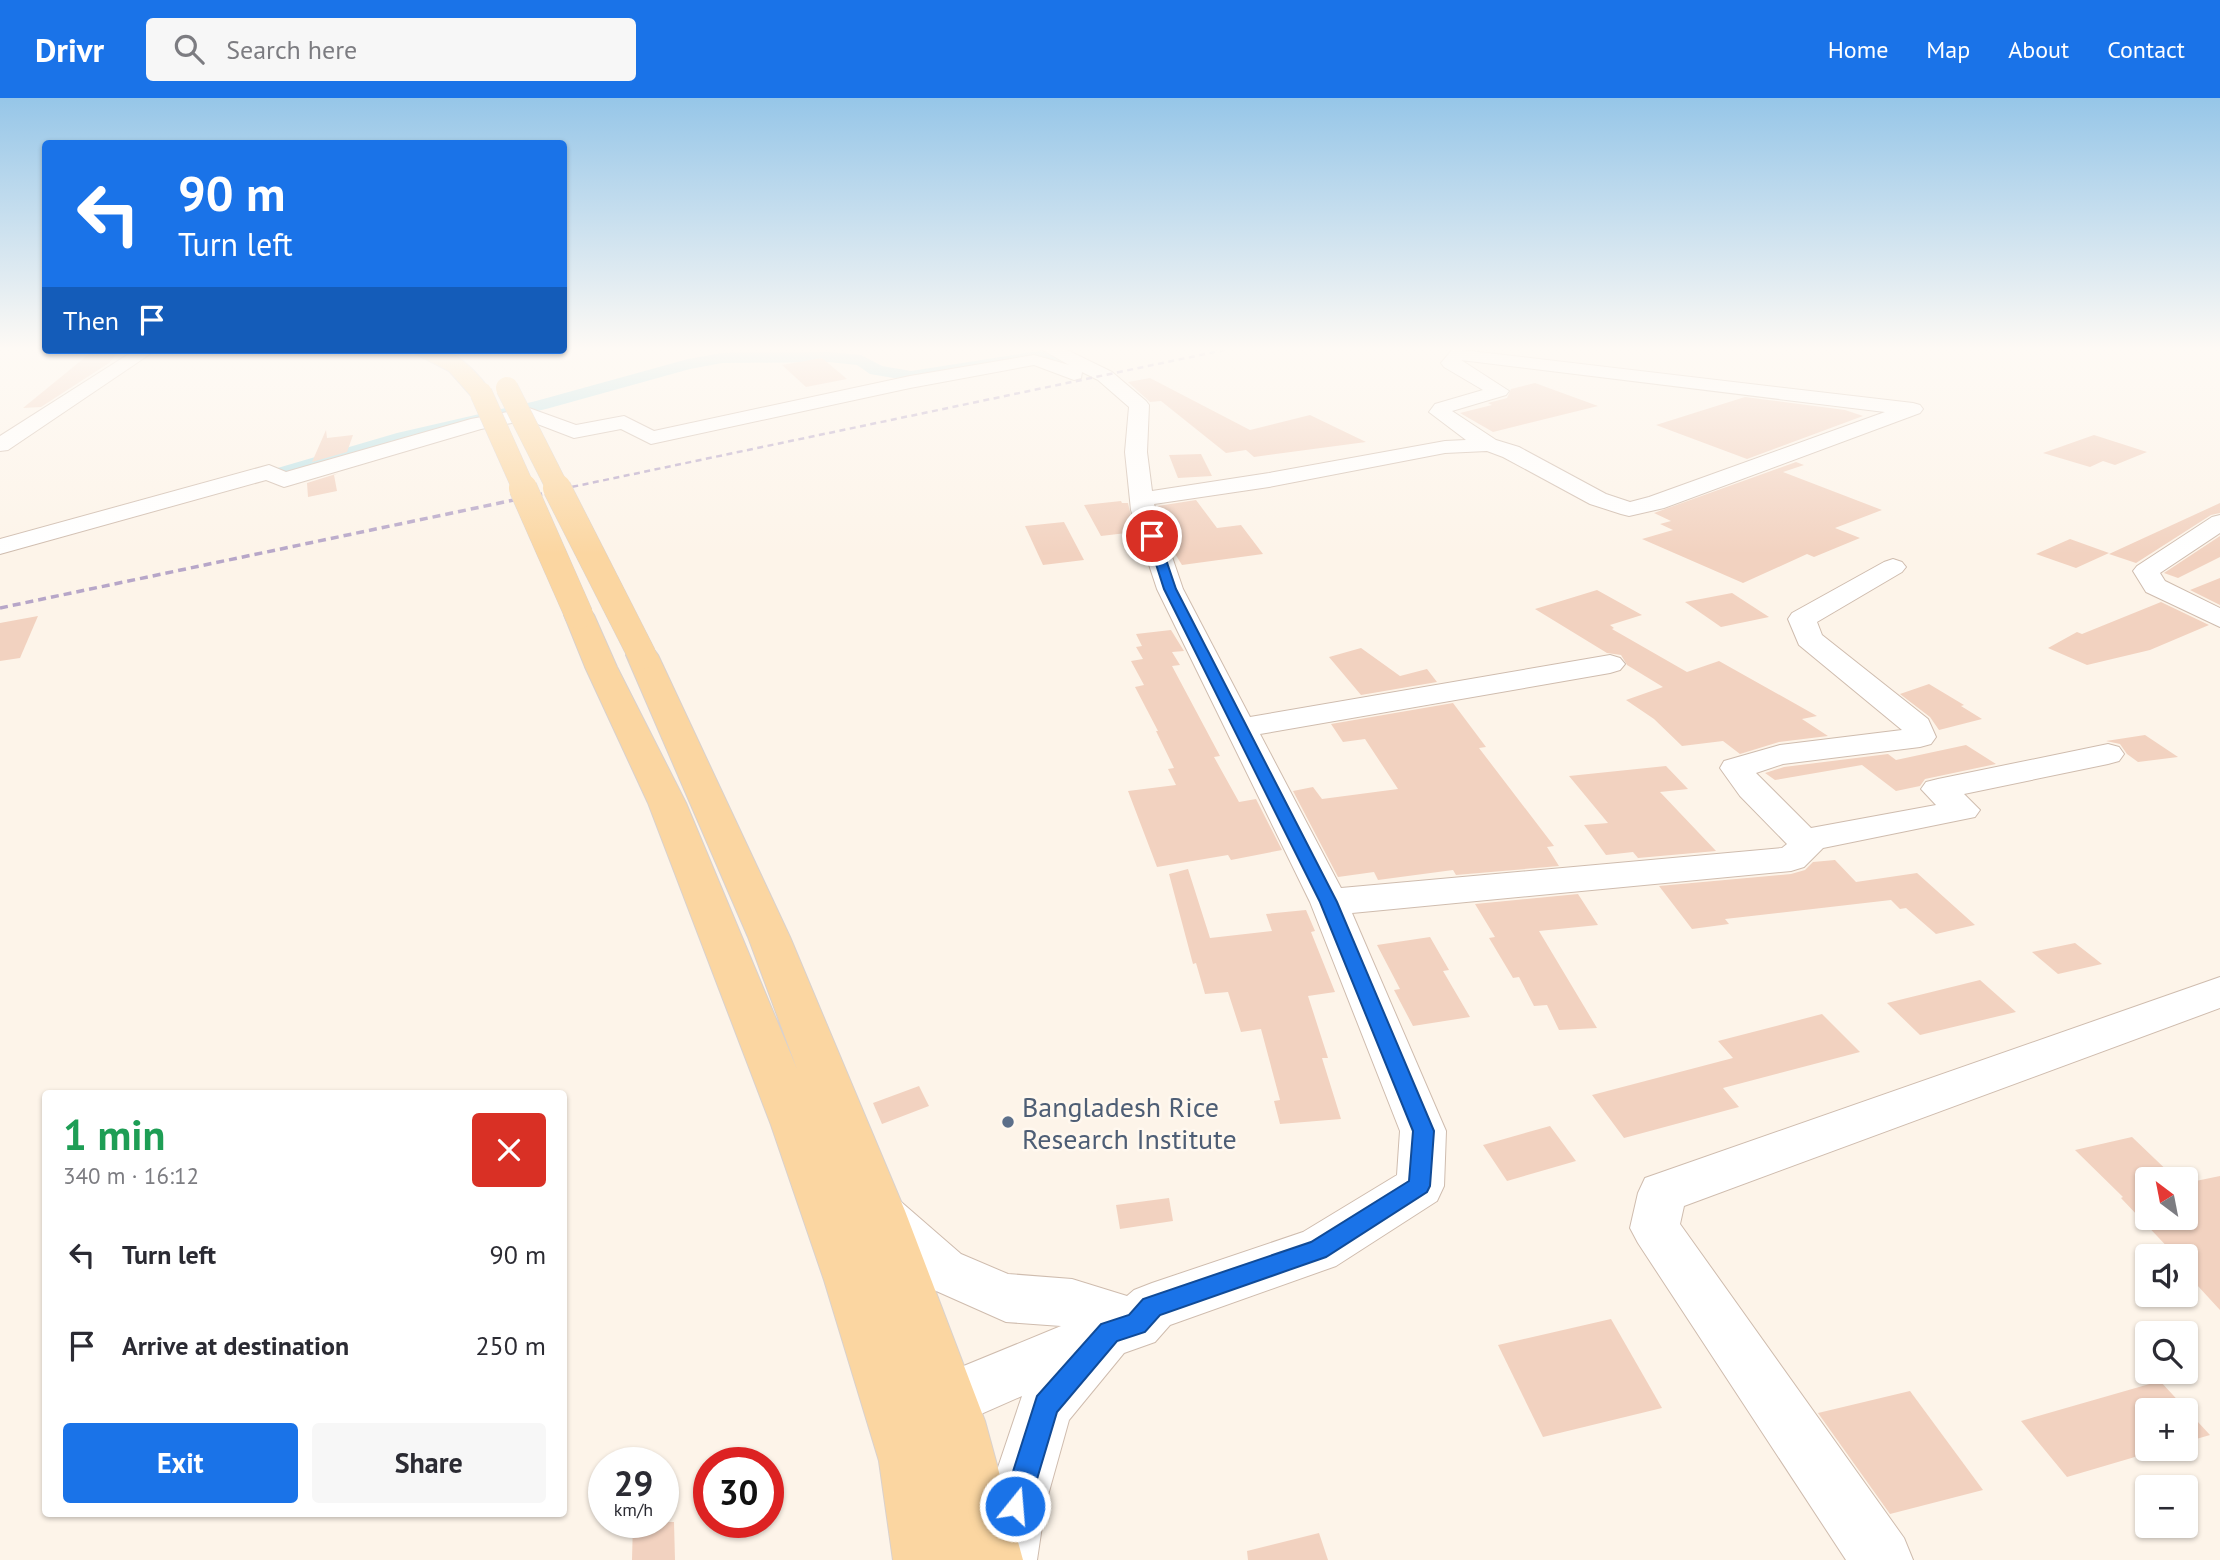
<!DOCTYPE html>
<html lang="en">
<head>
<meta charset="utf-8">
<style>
	:root { --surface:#fff; --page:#f7f7f7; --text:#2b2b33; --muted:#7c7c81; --accent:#1a73e8 }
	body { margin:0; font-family:"PT Sans",sans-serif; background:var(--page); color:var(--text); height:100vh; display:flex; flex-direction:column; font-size:26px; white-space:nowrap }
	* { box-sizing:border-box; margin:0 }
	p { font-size:23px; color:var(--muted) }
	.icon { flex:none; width:38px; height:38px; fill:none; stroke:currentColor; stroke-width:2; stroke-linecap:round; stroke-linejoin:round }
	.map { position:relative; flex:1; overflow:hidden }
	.drawer { position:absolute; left:42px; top:992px; width:525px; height:427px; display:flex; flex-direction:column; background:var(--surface); border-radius:7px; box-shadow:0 2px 5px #0004 }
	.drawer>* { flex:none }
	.hud { position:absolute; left:42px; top:42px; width:525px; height:214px; border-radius:7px; box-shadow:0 2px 5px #0004; background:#1a73e8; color:#fff; overflow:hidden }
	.needle { width:46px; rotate:328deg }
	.buttons { position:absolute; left:2135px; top:1069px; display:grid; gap:14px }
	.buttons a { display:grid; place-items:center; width:63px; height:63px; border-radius:7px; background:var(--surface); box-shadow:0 2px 5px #0004; font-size:35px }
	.speed { position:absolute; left:588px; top:1349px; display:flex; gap:14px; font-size:35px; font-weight:700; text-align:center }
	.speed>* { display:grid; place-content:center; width:91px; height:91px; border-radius:50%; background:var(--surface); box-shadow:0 2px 5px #0004; line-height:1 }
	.speed small { font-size:18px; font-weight:400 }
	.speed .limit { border:10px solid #d22; background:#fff; color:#111 }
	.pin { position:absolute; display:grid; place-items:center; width:60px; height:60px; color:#fff; margin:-30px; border:4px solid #fff; border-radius:50%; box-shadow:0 2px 7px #0007 }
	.me { position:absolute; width:77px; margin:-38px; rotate:17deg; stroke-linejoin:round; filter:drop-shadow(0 0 5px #0008) }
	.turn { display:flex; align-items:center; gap:24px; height:147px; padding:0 21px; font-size:32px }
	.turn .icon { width:91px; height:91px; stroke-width:2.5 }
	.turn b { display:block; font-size:49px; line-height:60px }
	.then { display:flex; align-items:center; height:66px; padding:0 21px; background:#0003; gap:14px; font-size:26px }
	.round { display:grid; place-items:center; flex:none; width:74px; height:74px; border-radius:7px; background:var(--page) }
	.overview { display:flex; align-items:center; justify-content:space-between; height:119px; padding:0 21px }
	h1 { font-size:42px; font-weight:700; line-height:52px; color:#1e9e55 }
	.button { display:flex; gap:14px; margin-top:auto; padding:14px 21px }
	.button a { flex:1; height:80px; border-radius:7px; background:var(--accent); color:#fff; font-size:28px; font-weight:700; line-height:80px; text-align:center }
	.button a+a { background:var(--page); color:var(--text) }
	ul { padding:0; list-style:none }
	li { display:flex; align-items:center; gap:21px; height:91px; padding:0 21px }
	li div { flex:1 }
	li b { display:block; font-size:26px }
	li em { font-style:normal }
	header { display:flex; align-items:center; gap:42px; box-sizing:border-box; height:98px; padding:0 35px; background:var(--accent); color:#fff }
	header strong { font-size:33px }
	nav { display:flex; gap:38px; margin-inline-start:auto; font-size:24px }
	.search { width:490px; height:63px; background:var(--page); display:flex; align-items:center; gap:18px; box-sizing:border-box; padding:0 24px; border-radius:7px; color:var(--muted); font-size:26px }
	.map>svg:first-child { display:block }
</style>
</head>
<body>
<header>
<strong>Drivr</strong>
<div class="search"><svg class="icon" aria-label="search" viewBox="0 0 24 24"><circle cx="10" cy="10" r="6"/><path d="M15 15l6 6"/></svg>Search here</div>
<nav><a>Home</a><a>Map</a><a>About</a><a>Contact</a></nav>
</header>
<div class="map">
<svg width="2220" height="1462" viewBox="0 0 2220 1462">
	<rect width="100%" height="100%" fill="#fdf4e9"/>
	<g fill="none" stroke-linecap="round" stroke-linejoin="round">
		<path fill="#bce2e7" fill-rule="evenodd" d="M1039,253L1054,255L1088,268L1090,272L1082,277L1046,263L911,283L870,276L857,267L829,264L722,265L690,271L546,311L409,343L271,384L264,382L261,378L264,374L397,335L536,303L688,261L722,255L829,254L861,257L882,268L911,273Z"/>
	</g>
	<g fill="#f2d2c0">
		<path d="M94,252H120L109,265L41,309L23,310Z"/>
		<path d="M822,260L847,281L806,289L782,267Z"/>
		<path d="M1150,280L1250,332L1310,317L1366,344L1254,359L1246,352L1226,355L1161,303L1150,304L1128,284Z"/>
		<path d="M1535,285L1598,308L1493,334L1460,315L1492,307L1488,305L1507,300L1511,291Z"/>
		<path d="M1745,299L1845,312L1863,318L1747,361L1656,327Z"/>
		<path d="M326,332L327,340L353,337L347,354L312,364Z"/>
		<path d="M2094,337L2147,354L2115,367L2103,363L2090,369L2043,355Z"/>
		<path d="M1201,356L1212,378L1178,380L1169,357Z"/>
		<path d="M1796,364L1804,367L1783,374L1882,412L1835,430L1860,440L1814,459L1807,456L1743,485L1642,441L1673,432L1660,426L1671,423L1654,415Z"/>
		<path d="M339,375L334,377L337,393L308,399L307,385Z"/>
		<path d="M1196,402L1217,430L1241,427L1263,456L1182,467L1172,451L1158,408Z"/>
		<path d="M1121,403L1122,405H1128L1135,434L1101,438L1084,407Z"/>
		<path d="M2220,405V415L2211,417L2136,465L2109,456Z"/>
		<path d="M1064,424L1084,462L1043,467L1025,428Z"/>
		<path d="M2220,438V459L2178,480L2164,475Z"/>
		<path d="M2070,441L2109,455L2076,470L2036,456Z"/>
		<path d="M2220,480V507L2190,492Z"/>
		<path d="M1597,492L1642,517L1610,527L1614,530L1612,531L1687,574L1719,563L1817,618L1802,621L1828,638L1779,644L1740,656L1723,643L1682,648L1654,621L1626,602L1663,589L1627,567L1621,557L1607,555L1535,511Z"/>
		<path d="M1732,495L1769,519L1721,529L1685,504Z"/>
		<path d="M2161,504L2209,527L2150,552L2087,567L2048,550L2077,534L2082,536Z"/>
		<path d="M38,518L20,560L0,563V525Z"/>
		<path d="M1171,532L1184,553L1172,554L1180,567L1172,568L1220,658L1214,659L1239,704L1256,701L1282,752L1231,762L1228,757L1157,769L1128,693L1176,687L1168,671L1174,670L1156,633H1158L1135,589L1144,587L1131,563L1143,561L1136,549L1142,548L1136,536Z"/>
		<path d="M1361,550L1400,578L1427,571L1437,584L1361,597L1329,559Z"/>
		<path d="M1929,586L1964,607L1961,608L1982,621L1939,632L1930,619L1900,596Z"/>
		<path d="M1453,605L1486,649L1479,650L1554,748L1547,749L1559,768L1456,777L1453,772L1378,782L1374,774L1338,779L1293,693L1313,689L1322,701L1398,691L1365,641L1343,644L1331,626Z"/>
		<path d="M2145,637L2178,659L2138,664L2127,656L2120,646L2106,643Z"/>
		<path d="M1966,647L1996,666L1925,681L1920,688L1896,693L1862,667L1775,682L1765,675L1784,669L1888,656L1896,662Z"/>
		<path d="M1666,668L1688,691L1660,694L1716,753L1638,760L1633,754L1606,757L1584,727L1608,725L1569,678Z"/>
		<path d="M1835,762L1856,784L1917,775L1975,827L1936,836L1906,810L1900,811L1891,802L1725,821L1729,826L1692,831L1659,788L1791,776L1805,772L1813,764Z"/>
		<path d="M1188,771L1210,840L1272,833L1266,816L1306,812L1315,833L1311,834L1335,894L1308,898L1328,960H1322L1341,1021L1280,1026L1274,1003L1280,1002L1261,931L1241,934L1228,894L1205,896L1196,865L1193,866L1169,776Z"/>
		<path d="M1578,796L1598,827L1539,833L1597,930L1559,932L1547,907L1534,908L1519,879L1513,880L1489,840L1495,839L1475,806Z"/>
		<path d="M1430,839L1449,872L1443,873L1470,919L1413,928L1394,892L1400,891L1377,847Z"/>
		<path d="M2075,845L2102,866L2058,876L2032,854Z"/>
		<path d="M1980,882L2016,914L1920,937L1887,905Z"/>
		<path d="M1822,916L1860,954L1723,990L1739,1009L1624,1040L1592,997L1733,960L1718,943Z"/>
		<path d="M919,988L929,1008L882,1026L873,1005Z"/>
		<path d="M1550,1028L1576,1063L1507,1083L1483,1047Z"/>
		<path d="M2132,1039L2177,1082H2147V1120H2186V1085L2220,1078V1212L2186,1175V1158H2176L2121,1100L2123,1099L2075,1052Z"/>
		<path d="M1169,1100L1173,1123L1120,1131L1116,1107Z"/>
		<path d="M1611,1221L1662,1310L1543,1339L1498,1247Z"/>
		<path d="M2160,1283L2210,1337L2186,1344V1312H2147V1351H2162L2067,1379L2021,1323Z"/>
		<path d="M1910,1293L1983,1392L1890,1416L1818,1315Z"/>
		<path d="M633,1424H674L675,1462H632Z"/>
		<path d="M1319,1435L1328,1462H1248L1247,1453Z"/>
	</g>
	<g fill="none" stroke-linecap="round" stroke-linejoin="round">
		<g stroke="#cfbcae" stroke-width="2">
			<g id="minor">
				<path d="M1041,251H1065L1112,274L1146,303L1149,307L1147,354L1152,393L1269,375L1445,343L1466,342L1429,314L1435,306L1483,292L1444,269L1441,265L1453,251L1913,305L1920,307L1923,311L1920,315L1664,410L1629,418L1621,416L1590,406L1503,359L1487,353L1445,355L1269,389L1154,406L1183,491L1250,619L1610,557L1620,560L1625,566L1620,572L1610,575L1260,636L1341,790L1782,750L1787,746L1785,744L1740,698L1720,670L1724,663L1780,647L1902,632L1799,547L1788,521L1792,515L1884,464L1893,461L1902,464L1906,469L1902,474L1817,524L1822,537L1928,621L1936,639L1931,646L1920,649L1783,666L1756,675L1811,730L1936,707L1921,691L1926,684L1938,681L2108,646L2119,649L2124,656L2119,663L2108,666L1964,696L1980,712L1975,719L1823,750L1804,769L1791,773L1352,815L1446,1033L1444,1088L1437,1103L1336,1168L1170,1227L1155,1244L1124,1255L1069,1322L1045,1408L1037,1462H975L985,1408L1022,1298L947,1331L927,1323L919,1303L927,1283L1061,1228L1006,1224L925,1188L866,1133L859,1118L866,1103L883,1097L900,1103L961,1156L1008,1176L1072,1181L1127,1198L1134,1192L1152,1185L1303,1134L1397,1077L1400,1033L1310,804L1157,491L1131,412L1125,354L1129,309L1098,282L1082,274L1081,280L1074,282L1034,267L910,290L651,346L621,331L574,340L527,322L481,331L284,389L266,382L0,456V441L269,367L286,374L471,321L529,310L576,327L624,318L654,333L910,278L1034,257L1069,267ZM1461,262L1885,314L1649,399L1630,404L1606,396L1519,349L1496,342L1452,313L1506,297L1509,293Z"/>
				<path d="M135,252H156L8,352L0,353V338Z"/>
				<path d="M2220,417V435L2160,475L2165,483L2220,510V529L2146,494L2133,473L2137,468L2212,419Z"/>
				<path d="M2220,879V910L1684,1108L1680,1126L1904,1440L1913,1462H1846L1638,1145L1630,1130L1638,1095L1645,1080Z"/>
			</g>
		</g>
		<g stroke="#d9d1cd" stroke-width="2">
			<g id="primary">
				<path d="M413,252C422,252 433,250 441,252C461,256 481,279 492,295L489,300H473L449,273L416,256Z"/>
				<path d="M579,508L590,511L594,517L617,569L686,705L797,971L748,839L626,557L631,550L642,548L653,550L658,557L790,839L905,1113L985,1323L1023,1462H893L879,1363L824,1182L771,1027L648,705L585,569L564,517L568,511Z"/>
			</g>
		</g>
		<use href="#minor" fill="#fff" fill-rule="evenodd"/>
		<use href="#primary" fill="#fbd6a1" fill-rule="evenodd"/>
		<path stroke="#b7a6c8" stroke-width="2.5" stroke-dasharray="6 4.5" stroke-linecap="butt" d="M562,391L1229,251"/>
		<path stroke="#b7a6c8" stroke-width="3.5" stroke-dasharray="8 5" stroke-linecap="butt" d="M0,510L571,390"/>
		<g stroke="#d9d1cd" stroke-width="23" stroke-linecap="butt">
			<g id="primary-bridge-far1">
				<path d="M507,290L558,391"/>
				<path d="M481,295L524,391"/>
			</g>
		</g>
		<g stroke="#d9d1cd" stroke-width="29" stroke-linecap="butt">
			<g id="primary-bridge">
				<path d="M523,390L579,517"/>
				<path d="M557,390L642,557"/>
			</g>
		</g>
		<use href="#primary-bridge-far1" stroke="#fbd6a1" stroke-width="22"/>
		<use href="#primary-bridge" stroke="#fbd6a1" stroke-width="28"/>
	</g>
	<linearGradient id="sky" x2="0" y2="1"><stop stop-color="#96c6e8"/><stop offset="0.55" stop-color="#fefaf5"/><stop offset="1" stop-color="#fefaf5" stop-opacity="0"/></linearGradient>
	<rect width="2220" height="456" fill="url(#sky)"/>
	<path fill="#1a73e8" stroke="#114b97" stroke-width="2" d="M1152,435L1158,438L1176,491L1337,804L1434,1033L1430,1088L1427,1094L1326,1159L1160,1217L1145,1234L1117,1243L1057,1314L1029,1408L1025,1418L1015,1422L1006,1418L1002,1408L1037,1298L1101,1226L1129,1217L1143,1201L1311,1144L1409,1083L1413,1033L1320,804L1164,491L1147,438Z"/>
	<circle fill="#5c6f8a" stroke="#fff8ef" stroke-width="2.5" cx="1008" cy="1024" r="7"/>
	<g text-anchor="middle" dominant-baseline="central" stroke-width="5" stroke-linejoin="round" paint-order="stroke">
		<g font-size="28" fill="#4e5e75" stroke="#fff8ef" text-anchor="start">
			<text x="1022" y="1008">Bangladesh Rice<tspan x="1022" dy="32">Research Institute</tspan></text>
		</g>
	</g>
</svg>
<div class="buttons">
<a><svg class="needle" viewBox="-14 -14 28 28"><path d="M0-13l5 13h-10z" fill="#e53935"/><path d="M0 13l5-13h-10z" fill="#7c7c81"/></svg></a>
<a><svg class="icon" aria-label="sound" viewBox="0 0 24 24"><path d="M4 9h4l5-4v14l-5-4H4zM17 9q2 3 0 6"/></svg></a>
<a><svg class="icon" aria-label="search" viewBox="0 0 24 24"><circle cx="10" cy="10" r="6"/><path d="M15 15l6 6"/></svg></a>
<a>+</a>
<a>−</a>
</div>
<div class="speed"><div>29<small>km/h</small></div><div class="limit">30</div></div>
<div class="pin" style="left:1152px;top:438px;background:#d93025"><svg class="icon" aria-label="arrive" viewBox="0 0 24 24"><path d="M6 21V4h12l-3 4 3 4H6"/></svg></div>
<svg class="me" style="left:1015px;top:1408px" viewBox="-20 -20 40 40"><circle r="17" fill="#1a73e8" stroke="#fff" stroke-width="3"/><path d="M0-11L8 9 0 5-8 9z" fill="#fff"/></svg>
<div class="hud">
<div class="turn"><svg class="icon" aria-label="left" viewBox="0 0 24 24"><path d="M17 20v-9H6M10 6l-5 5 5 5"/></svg><div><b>90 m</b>Turn left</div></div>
<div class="then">Then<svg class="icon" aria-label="arrive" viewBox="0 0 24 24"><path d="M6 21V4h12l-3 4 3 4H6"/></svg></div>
</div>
<section class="drawer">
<div class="overview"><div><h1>1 min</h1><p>340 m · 16:12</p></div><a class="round" style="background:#d93025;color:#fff"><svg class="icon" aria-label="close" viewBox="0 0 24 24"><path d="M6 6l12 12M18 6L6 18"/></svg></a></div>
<ul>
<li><svg class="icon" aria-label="left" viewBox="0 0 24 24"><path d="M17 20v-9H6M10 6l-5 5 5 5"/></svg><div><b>Turn left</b></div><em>90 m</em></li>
<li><svg class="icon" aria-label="arrive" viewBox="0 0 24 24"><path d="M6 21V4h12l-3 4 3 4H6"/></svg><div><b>Arrive at destination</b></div><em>250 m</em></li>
</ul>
<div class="button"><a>Exit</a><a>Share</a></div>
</section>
</div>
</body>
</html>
